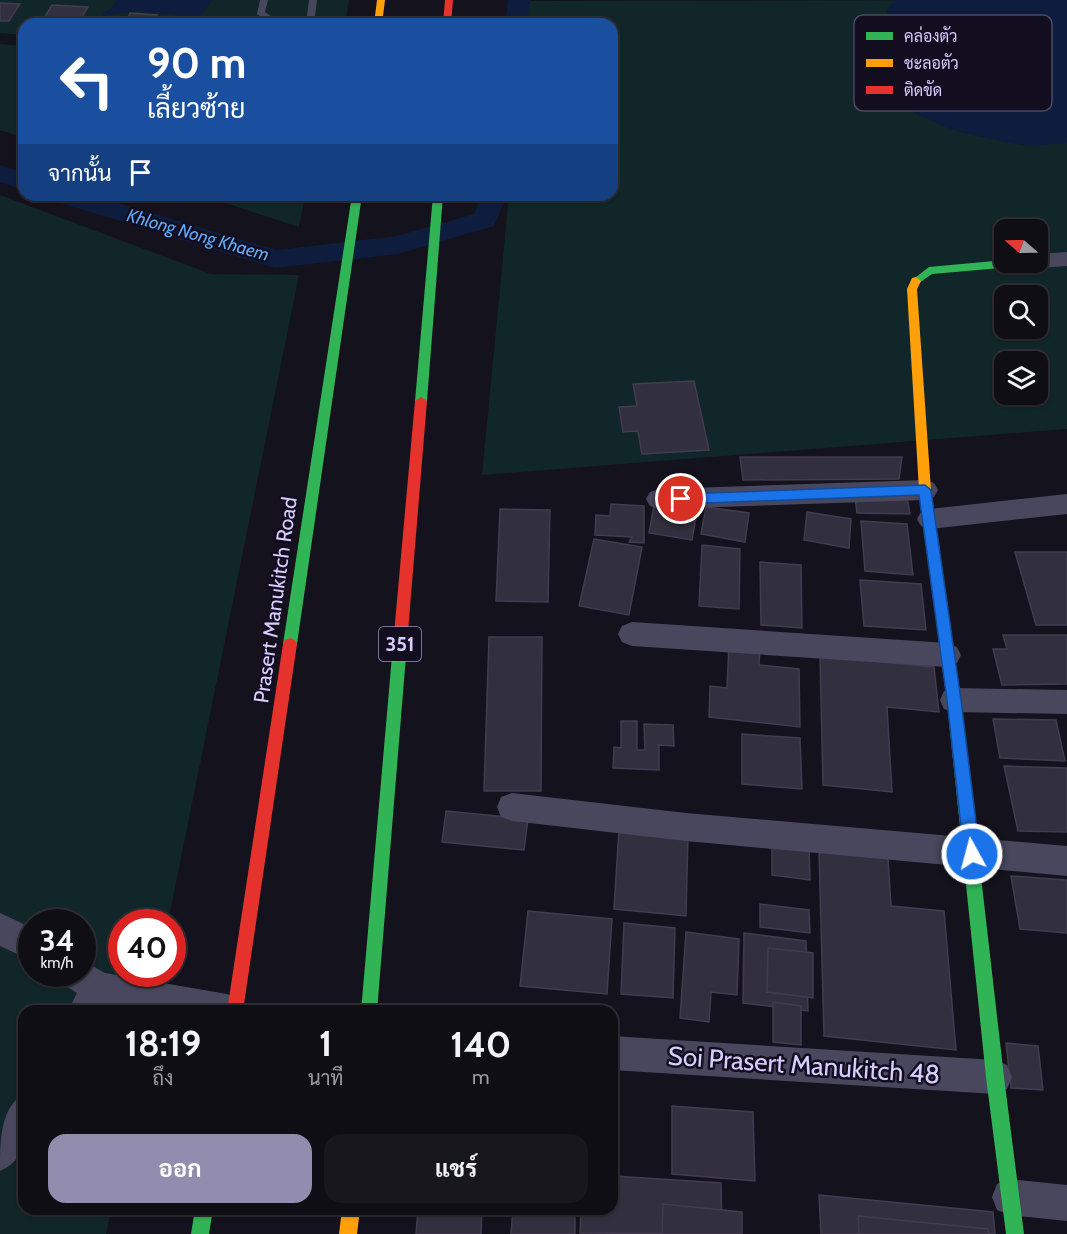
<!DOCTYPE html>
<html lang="th">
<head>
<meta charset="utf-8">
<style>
	:root { --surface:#0f0e15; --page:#18171e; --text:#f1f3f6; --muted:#9b9ca0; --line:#2f2e34; --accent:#928caf }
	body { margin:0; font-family:Cabin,Sarabun,sans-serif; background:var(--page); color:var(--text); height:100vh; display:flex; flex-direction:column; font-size:22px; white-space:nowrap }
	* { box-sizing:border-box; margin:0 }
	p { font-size:20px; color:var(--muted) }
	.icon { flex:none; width:33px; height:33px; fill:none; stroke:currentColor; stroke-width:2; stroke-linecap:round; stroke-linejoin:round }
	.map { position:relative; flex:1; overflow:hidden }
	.sheet { position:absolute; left:18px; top:1005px; width:600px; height:210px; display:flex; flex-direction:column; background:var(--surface); border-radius:18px; box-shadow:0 2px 4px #0004,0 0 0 2px var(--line) }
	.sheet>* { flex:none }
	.hud { position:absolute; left:18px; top:18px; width:600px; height:183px; border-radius:18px; box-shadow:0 2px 4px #0004,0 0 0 2px var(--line); background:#1a4fa0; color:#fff; overflow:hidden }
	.needle { width:39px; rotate:290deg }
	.fabs { position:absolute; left:994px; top:219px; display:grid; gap:12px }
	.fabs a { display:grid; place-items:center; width:54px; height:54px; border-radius:12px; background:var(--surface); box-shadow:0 2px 4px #0004,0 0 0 2px var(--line); font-size:30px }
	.speed { position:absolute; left:18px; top:909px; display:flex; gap:12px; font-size:30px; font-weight:700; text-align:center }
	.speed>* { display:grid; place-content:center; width:78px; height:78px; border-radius:50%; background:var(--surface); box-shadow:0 2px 4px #0004,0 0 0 2px var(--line); line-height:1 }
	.speed small { font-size:15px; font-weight:400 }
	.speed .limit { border:9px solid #d22; background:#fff; color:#111 }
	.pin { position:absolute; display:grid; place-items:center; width:51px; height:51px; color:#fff; margin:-26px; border:3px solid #fff; border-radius:50%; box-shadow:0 2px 6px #0007 }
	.me { position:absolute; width:66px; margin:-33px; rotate:353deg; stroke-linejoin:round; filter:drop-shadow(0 0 4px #0008) }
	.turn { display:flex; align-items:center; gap:21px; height:126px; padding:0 30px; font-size:27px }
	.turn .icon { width:78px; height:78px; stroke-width:2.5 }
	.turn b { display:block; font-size:42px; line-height:51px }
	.then { display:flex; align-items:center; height:57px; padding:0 30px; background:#0003; gap:12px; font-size:22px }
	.eta { display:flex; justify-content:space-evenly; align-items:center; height:102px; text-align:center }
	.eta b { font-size:36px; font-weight:700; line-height:42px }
	.primary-button { display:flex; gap:12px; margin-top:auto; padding:12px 30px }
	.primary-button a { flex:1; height:69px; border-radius:18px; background:var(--accent); color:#fff; font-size:24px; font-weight:700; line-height:69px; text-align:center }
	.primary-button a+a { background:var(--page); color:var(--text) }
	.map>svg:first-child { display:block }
</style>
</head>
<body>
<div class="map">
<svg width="1067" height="1234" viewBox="0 0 1067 1234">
	<rect width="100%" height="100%" fill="#14121c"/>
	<g fill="#112628" fill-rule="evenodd">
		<path d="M0,0H349L345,24H24V35L0,33Z"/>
		<path d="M1067,0V429L482,475L509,195H612V24H525L527,1ZM1005,230H1038V262H1005ZM1005,296H1038V328H1005ZM1005,362H1038V394H1005Z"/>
		<path d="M0,44L24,46V138L0,130Z"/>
		<path d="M0,195L211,274L299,275L168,922H122V974H158L151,1011H24V1209H111L106,1234H0ZM32,922H82V974H32Z"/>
		<path d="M200,195H305L299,227Z"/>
	</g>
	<g fill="#0e1c3d">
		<path d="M116,0H212L200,18L137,11L104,16L102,14L112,7Z"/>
		<path d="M895,0H1067V143L1027,146L986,138L953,130L914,113L912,96L895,73L914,59L923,45L898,31L886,11Z"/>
	</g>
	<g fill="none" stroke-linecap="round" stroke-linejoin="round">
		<g fill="#0e1c3d" fill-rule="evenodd">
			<path d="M508,0H530L527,24H505Z"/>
			<path d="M0,165L24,173V190L0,182Z"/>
			<path d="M50,195H92L276,250L397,236L474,214L481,195H507L494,226L398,254L275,268L54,201Z"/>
		</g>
	</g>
	<g fill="#32303e" stroke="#413c50" stroke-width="1.5">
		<path d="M0,3L20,4L9,21H0Z"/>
		<path d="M52,5L88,7L78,24L41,23Z"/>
		<path d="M130,13L157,15L152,24H125Z"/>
		<path d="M694,381L709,450L642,454L638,431L623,432L619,407L637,406L633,384Z"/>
		<path d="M740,457H902L899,479L743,480Z"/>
		<path d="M855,497L907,498L910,514L857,513Z"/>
		<path d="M611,504L644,506V543L629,542L632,537L595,535L596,515L610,516Z"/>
		<path d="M654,505L697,512L692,540L649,533Z"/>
		<path d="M706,507L749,513L745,542L701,534Z"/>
		<path d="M500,509L550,510L548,602L496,601Z"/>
		<path d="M807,512L851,519L849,548L804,540Z"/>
		<path d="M861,521L907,524L913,575L865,571Z"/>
		<path d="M594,539L642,547L629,615L579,606Z"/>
		<path d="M702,545L740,549L739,609L699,606Z"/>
		<path d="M1015,552H1067V625H1036Z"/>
		<path d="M760,562L801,565L802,628L761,625Z"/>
		<path d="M860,580L921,584L926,630L864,626Z"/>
		<path d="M1003,635H1067V684L1002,685L993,649H1007Z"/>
		<path d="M489,637H542L541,791H484Z"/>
		<path d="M729,644L760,648L759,665L799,669L800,727L709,717L710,686L727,688Z"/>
		<path d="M820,656L934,667L939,712L887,707L892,792L823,785Z"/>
		<path d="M993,719L1056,720L1065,761L1000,758Z"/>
		<path d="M621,721H637V750H645L644,724L673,725L674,746L659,745V770L613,768L614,747L621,748Z"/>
		<path d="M742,734L800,738L802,789L742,784Z"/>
		<path d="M1004,766L1067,768V832L1018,831Z"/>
		<path d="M446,811L528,819L524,850L442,842Z"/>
		<path d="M619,829L688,835L686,916L614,909Z"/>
		<path d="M772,842L809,846L810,880L772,875Z"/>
		<path d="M819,852L888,858L891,906L944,911L956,1050L824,1036Z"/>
		<path d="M1011,876L1067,880V933L1020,929Z"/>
		<path d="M760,904L809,910L810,933L760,927Z"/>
		<path d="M528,911L612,919L607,994L520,986Z"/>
		<path d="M624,923L675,928L673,998L621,994Z"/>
		<path d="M686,932L739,939L737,995L711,992L709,1022L680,1018Z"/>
		<path d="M744,933L806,941L808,1011L743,1003Z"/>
		<path d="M768,948L813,953V998L767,992Z"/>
		<path d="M773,1002L801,1006V1045L773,1042Z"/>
		<path d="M1006,1043L1038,1046L1043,1090L1011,1088Z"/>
		<path d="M612,1087H616L614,1176L721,1183L722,1234L580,1233L581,1209H612Z"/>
		<path d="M672,1106L753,1112L755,1181L672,1174Z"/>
		<path d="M819,1195L993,1212L995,1234H821Z"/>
		<path d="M663,1204L742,1212V1234H662Z"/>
		<path d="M418,1209H482L481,1234H416Z"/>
		<path d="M513,1209H575V1234H511Z"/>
		<path d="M858,1216L988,1229L989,1234H859Z"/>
	</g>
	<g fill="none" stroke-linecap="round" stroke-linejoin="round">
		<g fill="#49475d" fill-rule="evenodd">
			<path d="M260,0H268L265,12L282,24H270L257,14Z"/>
			<path d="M309,0H317L314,24H306Z"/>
		</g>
		<g fill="#49475d" fill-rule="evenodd">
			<path d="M1067,252V266L1038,268L1030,266L1028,262H1038V254Z"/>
			<path d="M925,480L934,483L938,490L934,497L925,500L659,509L650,506L646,499L650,492L659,489Z"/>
			<path d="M1067,494V514L930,529L921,526L917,519L921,512L930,509Z"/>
			<path d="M632,622L947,643L957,647L961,655L957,663L947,667L632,646L622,642L618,634L622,626Z"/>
			<path d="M954,688L1067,690V714L954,712L944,709L940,700L944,691Z"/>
			<path d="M512,793L686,813L1067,846V876L686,841L512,821L501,817L497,807L501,797Z"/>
			<path d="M0,913L32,928V961L0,946Z"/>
			<path d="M82,960L105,973L227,994L239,999L244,1011H136L107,1006L104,1011H68L77,993L66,986L62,974H82Z"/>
			<path d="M612,1036L995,1060L1007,1065L1012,1077L1007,1089L995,1094L612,1070Z"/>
			<path d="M24,1094C24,1123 32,1158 0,1171C0,1142 0,1107 24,1094Z"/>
			<path d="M1010,1179L1067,1185V1221L1010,1215L997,1210L992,1197L997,1184Z"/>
		</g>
		<g fill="#30b455" fill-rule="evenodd">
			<path d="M352,195H362L297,644L295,648L290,650L285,648L283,644Z"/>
			<path d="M433,195H443L427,401L421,405L415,401Z"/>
			<path d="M1005,260V262H1029L1024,266L932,274L916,285L911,281L929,267Z"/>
			<path d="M399,650L404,652L406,656L377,1011H361L392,656L394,652Z"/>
			<path d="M954,696L959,698L961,702L1004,1077L1024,1234H1006L986,1077L947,702L949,698Z"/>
			<path d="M195,1209H213L209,1234H191Z"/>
		</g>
		<g fill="#ff9f0a" fill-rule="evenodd">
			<path d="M377,0H385L382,24H374Z"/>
			<path d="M916,277L921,281L917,289L931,490L961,702L959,706L954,708L949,706L947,702L919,490L907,289L912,278Z"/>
			<path d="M342,1209H360L357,1234H339Z"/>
		</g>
		<g fill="#e5322d" fill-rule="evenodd">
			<path d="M445,0H453L451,24H443Z"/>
			<path d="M421,397L427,401L406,656L404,660L399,662L394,660L392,656L415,401Z"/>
			<path d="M290,638L295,640L297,644L243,1011H227L283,644L285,640Z"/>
		</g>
	</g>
	<path fill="#1a73e8" stroke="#114b97" stroke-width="1.5" d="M925,485L931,490L961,700L980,854L977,860L972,862L967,860L964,854L947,700L919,495L681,504L675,499L681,494Z"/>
	<g text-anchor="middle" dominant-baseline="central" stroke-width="5" stroke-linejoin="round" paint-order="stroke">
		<g font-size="18" font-style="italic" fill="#60aafa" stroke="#120e20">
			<text transform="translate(198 235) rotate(16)">Khlong Nong Khaem</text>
		</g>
		<rect fill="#120e20" stroke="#9b94bb" stroke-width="1.5" x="379" y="627" width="42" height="34" rx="4.5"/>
		<g font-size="20" font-weight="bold" fill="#d6cefe">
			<text x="400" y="644">351</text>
		</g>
		<g font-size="21" fill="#d6cefe" stroke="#120e20">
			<text transform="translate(275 600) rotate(-82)">Prasert Manukitch Road</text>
		</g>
		<g font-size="26" fill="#d6cefe" stroke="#120e20">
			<text transform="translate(804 1065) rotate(4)">Soi Prasert Manukitch 48</text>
		</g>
	</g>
	<rect x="854" y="15" width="198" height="96" rx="9" fill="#120e20" stroke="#4d4863" stroke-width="1.5"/>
	<rect x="866" y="32" width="27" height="8" fill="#30b455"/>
	<rect x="866" y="59" width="27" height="8" fill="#ff9f0a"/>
	<rect x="866" y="86" width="27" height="8" fill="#e5322d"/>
	<g font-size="16" fill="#d6cefe">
		<text x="904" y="42">คล่องตัว</text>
		<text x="904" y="69">ชะลอตัว</text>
		<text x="904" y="96">ติดขัด</text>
	</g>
</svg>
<div class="fabs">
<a><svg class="needle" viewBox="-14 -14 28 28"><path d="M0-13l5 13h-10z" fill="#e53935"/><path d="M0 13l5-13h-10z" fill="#9b9ca0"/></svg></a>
<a><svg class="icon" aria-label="search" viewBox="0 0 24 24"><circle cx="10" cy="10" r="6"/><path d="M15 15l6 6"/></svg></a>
<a><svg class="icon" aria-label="layers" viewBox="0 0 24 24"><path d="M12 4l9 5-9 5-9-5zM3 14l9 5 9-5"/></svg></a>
</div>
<div class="speed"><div>34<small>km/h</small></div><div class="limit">40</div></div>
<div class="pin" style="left:681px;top:499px;background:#d93025"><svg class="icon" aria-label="arrive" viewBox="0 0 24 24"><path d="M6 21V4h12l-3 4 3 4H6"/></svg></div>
<svg class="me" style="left:972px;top:854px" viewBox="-20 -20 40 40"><circle r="17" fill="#1a73e8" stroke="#fff" stroke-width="3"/><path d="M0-11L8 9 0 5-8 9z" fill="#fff"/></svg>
<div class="hud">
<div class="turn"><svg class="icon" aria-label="left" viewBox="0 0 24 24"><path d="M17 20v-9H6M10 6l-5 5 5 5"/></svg><div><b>90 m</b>เลี้ยวซ้าย</div></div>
<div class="then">จากนั้น<svg class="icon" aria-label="arrive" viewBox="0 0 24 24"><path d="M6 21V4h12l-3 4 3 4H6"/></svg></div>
</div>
<section class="sheet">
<div class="eta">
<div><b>18:19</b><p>ถึง</p></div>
<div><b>1</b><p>นาที</p></div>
<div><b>140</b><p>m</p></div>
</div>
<div class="primary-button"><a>ออก</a><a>แชร์</a></div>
</section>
</div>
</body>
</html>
